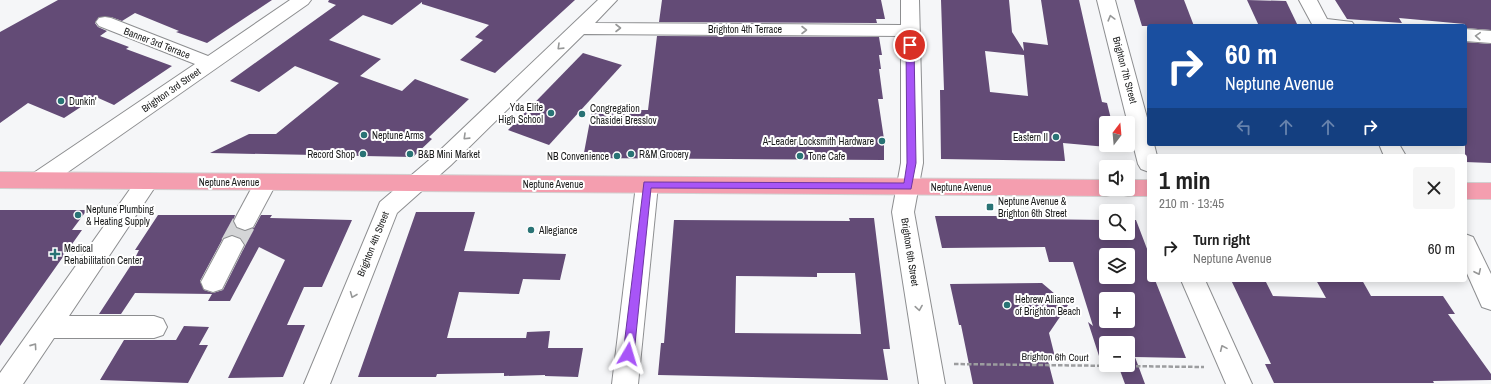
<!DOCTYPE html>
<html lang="en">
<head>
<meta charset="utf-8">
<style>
	:root { --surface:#fff; --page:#f6f6f6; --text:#222; --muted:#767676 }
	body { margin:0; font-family:"Archivo Narrow",sans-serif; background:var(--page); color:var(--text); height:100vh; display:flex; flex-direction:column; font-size:15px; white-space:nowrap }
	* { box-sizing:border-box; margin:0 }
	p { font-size:13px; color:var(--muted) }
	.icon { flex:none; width:22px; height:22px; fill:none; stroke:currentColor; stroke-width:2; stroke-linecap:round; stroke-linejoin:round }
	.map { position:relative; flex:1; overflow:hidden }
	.panel { position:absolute; left:1147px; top:154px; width:320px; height:128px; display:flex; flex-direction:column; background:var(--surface); border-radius:4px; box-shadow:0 2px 10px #0003 }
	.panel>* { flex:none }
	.top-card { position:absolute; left:1147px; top:24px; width:320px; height:122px; border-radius:4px; box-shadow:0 2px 10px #0003; background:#1a4fa0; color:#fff; overflow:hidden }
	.needle { width:26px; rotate:16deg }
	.tools { position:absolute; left:1099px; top:116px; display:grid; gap:8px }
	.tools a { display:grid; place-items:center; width:36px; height:36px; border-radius:4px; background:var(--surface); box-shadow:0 2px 10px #0003; font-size:20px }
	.pin { position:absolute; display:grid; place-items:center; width:34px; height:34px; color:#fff; margin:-17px; border:2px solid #fff; border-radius:50%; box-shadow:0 1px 4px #0007 }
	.me { position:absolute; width:44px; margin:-22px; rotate:7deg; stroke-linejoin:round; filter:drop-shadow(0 0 3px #0008) }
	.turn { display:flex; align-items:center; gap:14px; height:84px; padding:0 12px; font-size:18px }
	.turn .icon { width:52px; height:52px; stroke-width:2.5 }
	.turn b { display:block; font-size:28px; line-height:34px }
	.lanes { display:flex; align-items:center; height:38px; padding:0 12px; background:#0003; justify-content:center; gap:20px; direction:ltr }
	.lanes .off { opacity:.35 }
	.round { display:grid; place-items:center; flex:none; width:42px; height:42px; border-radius:4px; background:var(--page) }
	.overview { display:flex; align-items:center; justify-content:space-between; height:68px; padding:0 12px }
	h1 { font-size:24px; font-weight:800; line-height:30px }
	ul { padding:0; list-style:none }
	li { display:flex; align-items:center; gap:12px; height:52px; padding:0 12px }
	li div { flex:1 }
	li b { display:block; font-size:15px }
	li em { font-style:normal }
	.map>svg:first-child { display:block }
</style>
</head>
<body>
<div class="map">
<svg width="1491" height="384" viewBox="0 0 1491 384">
	<rect width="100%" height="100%" fill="#f5f6f8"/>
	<g fill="#634b76" fill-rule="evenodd">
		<path d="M58,0H272L207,43L176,32L179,31L135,13L122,21L111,17H99L95,23L98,27L107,31L100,36L129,47L126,49L172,66L114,105L96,97L64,118L28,103L0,123V32Z"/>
		<path d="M329,0H575L495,73L460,60L483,40L475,37L489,25L422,4V2L392,25L363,15L329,40L381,59L360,76L402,91L415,79L469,99L429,137L432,139L413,157L210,153L249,134H276L339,83L295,66L259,92L230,81L336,5L328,2Z"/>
		<path d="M662,0H881L885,19H876L877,23L659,22Z"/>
		<path d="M941,0H1009L1012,32L1024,51L1023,42L1048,45L1041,0H1079L1102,102L1107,103L1112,123H1106V145H1117L1118,148L1063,143L1065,161L941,159L940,90H944ZM985,51L1024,55L1028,96L990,92Z"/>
		<path d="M1134,0H1184L1194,26H1142Z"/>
		<path d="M1247,0L1286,1L1298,26H1259Z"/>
		<path d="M1335,0H1491V30L1465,28V24L1399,18L1402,23L1347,19Z"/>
		<path d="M657,36L879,37L882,55H879L881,69H879L883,99H878L884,139V160L583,158L592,110H648Z"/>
		<path d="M1465,42L1491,44V163L1465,162Z"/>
		<path d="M583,53L622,65L549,145L508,130Z"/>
		<path d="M0,210H87L72,230H82L0,346Z"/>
		<path d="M416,212H475L464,251L566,254L560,280L523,279L519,294L459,292L447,338H526L527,332L550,331L548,348H583L578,377L545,376V375L504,376V373L437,374L436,377H358Z"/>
		<path d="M158,215H235L233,222L236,228L244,231L254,228L261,215H272L270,218L352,220L322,287H304L287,325H305L283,377L228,378L285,260L259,247L230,301H208L212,294L135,293L121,314H99L133,262L139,250H135ZM233,235L241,238L245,246L223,290L213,293L204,290L200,281L223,238Z"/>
		<path d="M935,216H1028L1029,219L1106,220V233H1128V220H1136L1149,254V280H1155L1186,358L1135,357L1145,384H1125L1118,365H1128V343H1106V356H1099L1088,322L1093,326L1073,262H1049L1045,247L942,248ZM1106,255H1128V277H1106ZM1106,299H1128V321H1106Z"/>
		<path d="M849,218H874L890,349H883L888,380L658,375L661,343H664L674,220L850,221ZM817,273H855L861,334L735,333L736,276L817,277Z"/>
		<path d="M1231,280H1265L1273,296L1326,298L1316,280H1362L1371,296H1443L1455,314H1448L1491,374V380L1433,381L1434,383H1274L1265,364H1271Z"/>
		<path d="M1042,283L1068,305L1049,333L1055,357H1047L1054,384H973L961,325H959L950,284Z"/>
		<path d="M184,326L209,327L199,345H208L188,383L100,380L124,340H176Z"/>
	</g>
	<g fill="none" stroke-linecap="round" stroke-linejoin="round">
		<path stroke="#d4d5d7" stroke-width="24" stroke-dasharray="24 12" stroke-linecap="butt" d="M232,245L245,221"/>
		<g stroke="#8d8e90" stroke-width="2">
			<g id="minor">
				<path d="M290,0H311L308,4L48,186L40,188L32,186L29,180L32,174L195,64L99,26L96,22L99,18L105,17L111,18L208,56Z"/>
				<path d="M598,0H617L595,23L901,25V0H919L923,163L914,212L945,384H919L892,212L901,163V36L584,34L451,165L397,213L330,384H304L380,202L435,155Z"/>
				<path d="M1097,0H1115L1149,125V144H1154L1157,156H1149V172L1141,169L1138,164Z"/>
				<path d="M1299,0H1317L1327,19L1352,22L1355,26H1313Z"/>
				<path d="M1465,29L1491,31V43L1465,41Z"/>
				<path d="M1379,144H1399L1406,156H1384Z"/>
				<path d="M148,173L156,175L159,181L69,316H154L163,319L167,327L163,335L154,338H54L23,384H0V373L140,175Z"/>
				<path d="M266,174L274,176L277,182L253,227L245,230L237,227L234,221L237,215L258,176Z"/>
				<path d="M647,177L655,179L658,185L638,384H612L636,185L639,179Z"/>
				<path d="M1465,234L1473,237L1491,274V310L1482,307L1465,269Z"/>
				<path d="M232,236L240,239L244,245L222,289L213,292L204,289L201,282L224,239Z"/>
				<path d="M1181,280H1205L1252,384H1226Z"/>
			</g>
		</g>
		<g stroke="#d1d1d1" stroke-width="2">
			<g id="major">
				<path d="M0,172L1106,180V189H1116L1114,194L1106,196L0,188Z"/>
				<path d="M1128,180H1149V196H1128L1120,194L1118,189H1128Z"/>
				<rect x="1465" y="183" width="26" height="16"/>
			</g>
		</g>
		<path stroke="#9c9d9f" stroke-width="2.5" stroke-dasharray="4.5 2" stroke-linecap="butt" d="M954,364L1204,367"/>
		<use href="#minor" fill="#fff" fill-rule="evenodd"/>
		<use href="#major" fill="#f49eaf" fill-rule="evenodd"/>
	</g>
	<defs><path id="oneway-chevron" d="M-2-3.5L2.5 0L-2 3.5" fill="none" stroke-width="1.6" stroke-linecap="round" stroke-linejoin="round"/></defs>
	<g stroke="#979898">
		<use href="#oneway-chevron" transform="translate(1111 18) rotate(-105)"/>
		<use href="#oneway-chevron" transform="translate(618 28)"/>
		<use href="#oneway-chevron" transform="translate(804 30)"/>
		<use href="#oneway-chevron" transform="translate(1478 36) rotate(-176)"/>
		<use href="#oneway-chevron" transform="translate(560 47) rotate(136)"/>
		<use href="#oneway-chevron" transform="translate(466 137) rotate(136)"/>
		<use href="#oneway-chevron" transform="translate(1478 272) rotate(65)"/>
		<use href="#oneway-chevron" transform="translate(353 295) rotate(112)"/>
		<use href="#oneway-chevron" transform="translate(919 308) rotate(81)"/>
		<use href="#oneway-chevron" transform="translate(34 346) rotate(-55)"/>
		<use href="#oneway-chevron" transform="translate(1223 348) rotate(-114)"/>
	</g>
	<path fill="#a855f7" stroke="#6d37a1" d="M910,43L914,45L916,163L911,189L651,188L634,354L632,357H624L623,354L644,182L904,183L907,163L906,45Z"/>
	<g fill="#297375" stroke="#fff" stroke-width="1.5">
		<circle cx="61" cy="101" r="4"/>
		<circle cx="551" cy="113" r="4"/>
		<circle cx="582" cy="114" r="4"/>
		<circle cx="364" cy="135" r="4"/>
		<circle cx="1056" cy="137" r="4"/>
		<circle cx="882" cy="141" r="4"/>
		<circle cx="363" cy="154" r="4"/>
		<circle cx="410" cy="154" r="4"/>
		<circle cx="631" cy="154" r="4"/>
		<circle cx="617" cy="156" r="4"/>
		<circle cx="800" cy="156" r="4"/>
		<rect x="986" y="203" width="8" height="8" rx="2"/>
		<circle cx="78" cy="215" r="4"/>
		<circle cx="531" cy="230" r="4"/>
		<path d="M53 248h4v4h4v4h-4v4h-4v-4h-4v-4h4z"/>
		<circle cx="1007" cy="305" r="4"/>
	</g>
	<g text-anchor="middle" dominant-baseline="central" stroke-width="4" stroke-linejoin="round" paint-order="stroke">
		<g font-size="10" fill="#181919" stroke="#fff">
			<text x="745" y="29">Brighton 4th Terrace</text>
			<text transform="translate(157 43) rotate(21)">Banner 3rd Terrace</text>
			<text transform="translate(1125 70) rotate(75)">Brighton 7th Street</text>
			<text transform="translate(171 90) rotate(-35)">Brighton 3rd Street</text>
			<text x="229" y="182">Neptune Avenue</text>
			<text x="553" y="184">Neptune Avenue</text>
			<text x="961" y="187">Neptune Avenue</text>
			<text transform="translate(373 244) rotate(-68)">Brighton 4th Street</text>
			<text transform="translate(910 252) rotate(81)">Brighton 6th Street</text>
			<text transform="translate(1055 357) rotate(1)">Brighton 6th Court</text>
		</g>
		<g font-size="10" fill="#181919" stroke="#fff" text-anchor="start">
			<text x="69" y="101">Dunkin'</text>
			<text x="543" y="107" text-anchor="end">Yda Elite<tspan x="543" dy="12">High School</tspan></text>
			<text x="590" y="108">Congregation<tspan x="590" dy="12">Chasidei Bresslov</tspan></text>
			<text x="372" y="135">Neptune Arms</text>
			<text x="1048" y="137" text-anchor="end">Eastern II</text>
			<text x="874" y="141" text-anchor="end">A-Leader Locksmith Hardware</text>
			<text x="355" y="154" text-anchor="end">Record Shop</text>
			<text x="418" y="154">B&amp;B Mini Market</text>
			<text x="639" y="154">R&amp;M Grocery</text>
			<text x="609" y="156" text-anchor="end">NB Convenience</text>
			<text x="808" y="156">Tone Cafe</text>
			<text x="998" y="201">Neptune Avenue &amp;<tspan x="998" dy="12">Brighton 6th Street</tspan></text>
			<text x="86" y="209">Neptune Plumbing<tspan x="86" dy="12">&amp; Heating Supply</tspan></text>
			<text x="539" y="230">Allegiance</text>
			<text x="64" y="248">Medical<tspan x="64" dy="12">Rehabilitation Center</tspan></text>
			<text x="1015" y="299">Hebrew Alliance<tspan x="1015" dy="12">of Brighton Beach</tspan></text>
		</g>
	</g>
</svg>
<div class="tools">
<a><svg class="needle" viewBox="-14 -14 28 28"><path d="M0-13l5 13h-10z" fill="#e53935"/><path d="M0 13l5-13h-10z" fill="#767676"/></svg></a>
<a><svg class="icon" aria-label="sound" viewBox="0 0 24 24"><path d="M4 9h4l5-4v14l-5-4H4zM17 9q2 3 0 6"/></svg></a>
<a><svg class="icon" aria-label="search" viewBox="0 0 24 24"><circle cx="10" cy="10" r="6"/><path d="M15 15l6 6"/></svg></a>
<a><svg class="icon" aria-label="layers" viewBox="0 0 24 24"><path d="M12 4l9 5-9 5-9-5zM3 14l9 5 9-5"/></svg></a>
<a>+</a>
<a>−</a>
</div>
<div class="pin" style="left:910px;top:45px;background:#d93025"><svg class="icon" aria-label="arrive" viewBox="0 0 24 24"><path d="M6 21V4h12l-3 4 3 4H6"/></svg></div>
<svg class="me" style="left:628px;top:354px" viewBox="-20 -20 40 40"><path d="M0-17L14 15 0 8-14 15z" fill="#a855f7" stroke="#fff" stroke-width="4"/></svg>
<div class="top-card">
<div class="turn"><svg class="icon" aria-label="right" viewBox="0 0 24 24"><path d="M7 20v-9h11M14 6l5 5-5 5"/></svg><div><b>60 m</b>Neptune Avenue</div></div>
<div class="lanes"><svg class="icon off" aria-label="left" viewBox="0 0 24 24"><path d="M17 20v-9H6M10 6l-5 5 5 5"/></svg><svg class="icon off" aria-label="ahead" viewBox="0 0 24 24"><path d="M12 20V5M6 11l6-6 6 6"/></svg><svg class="icon off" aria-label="ahead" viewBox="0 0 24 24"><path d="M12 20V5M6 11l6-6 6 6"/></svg><svg class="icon" aria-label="right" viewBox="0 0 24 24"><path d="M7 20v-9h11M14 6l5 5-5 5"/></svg></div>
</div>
<section class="panel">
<div class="overview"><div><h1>1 min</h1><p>210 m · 13:45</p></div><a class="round"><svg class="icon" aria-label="close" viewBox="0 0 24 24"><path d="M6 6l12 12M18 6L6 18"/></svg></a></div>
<ul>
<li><svg class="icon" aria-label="right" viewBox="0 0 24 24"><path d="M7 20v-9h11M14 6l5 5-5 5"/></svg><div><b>Turn right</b><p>Neptune Avenue</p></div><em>60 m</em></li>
</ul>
</section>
</div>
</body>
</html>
